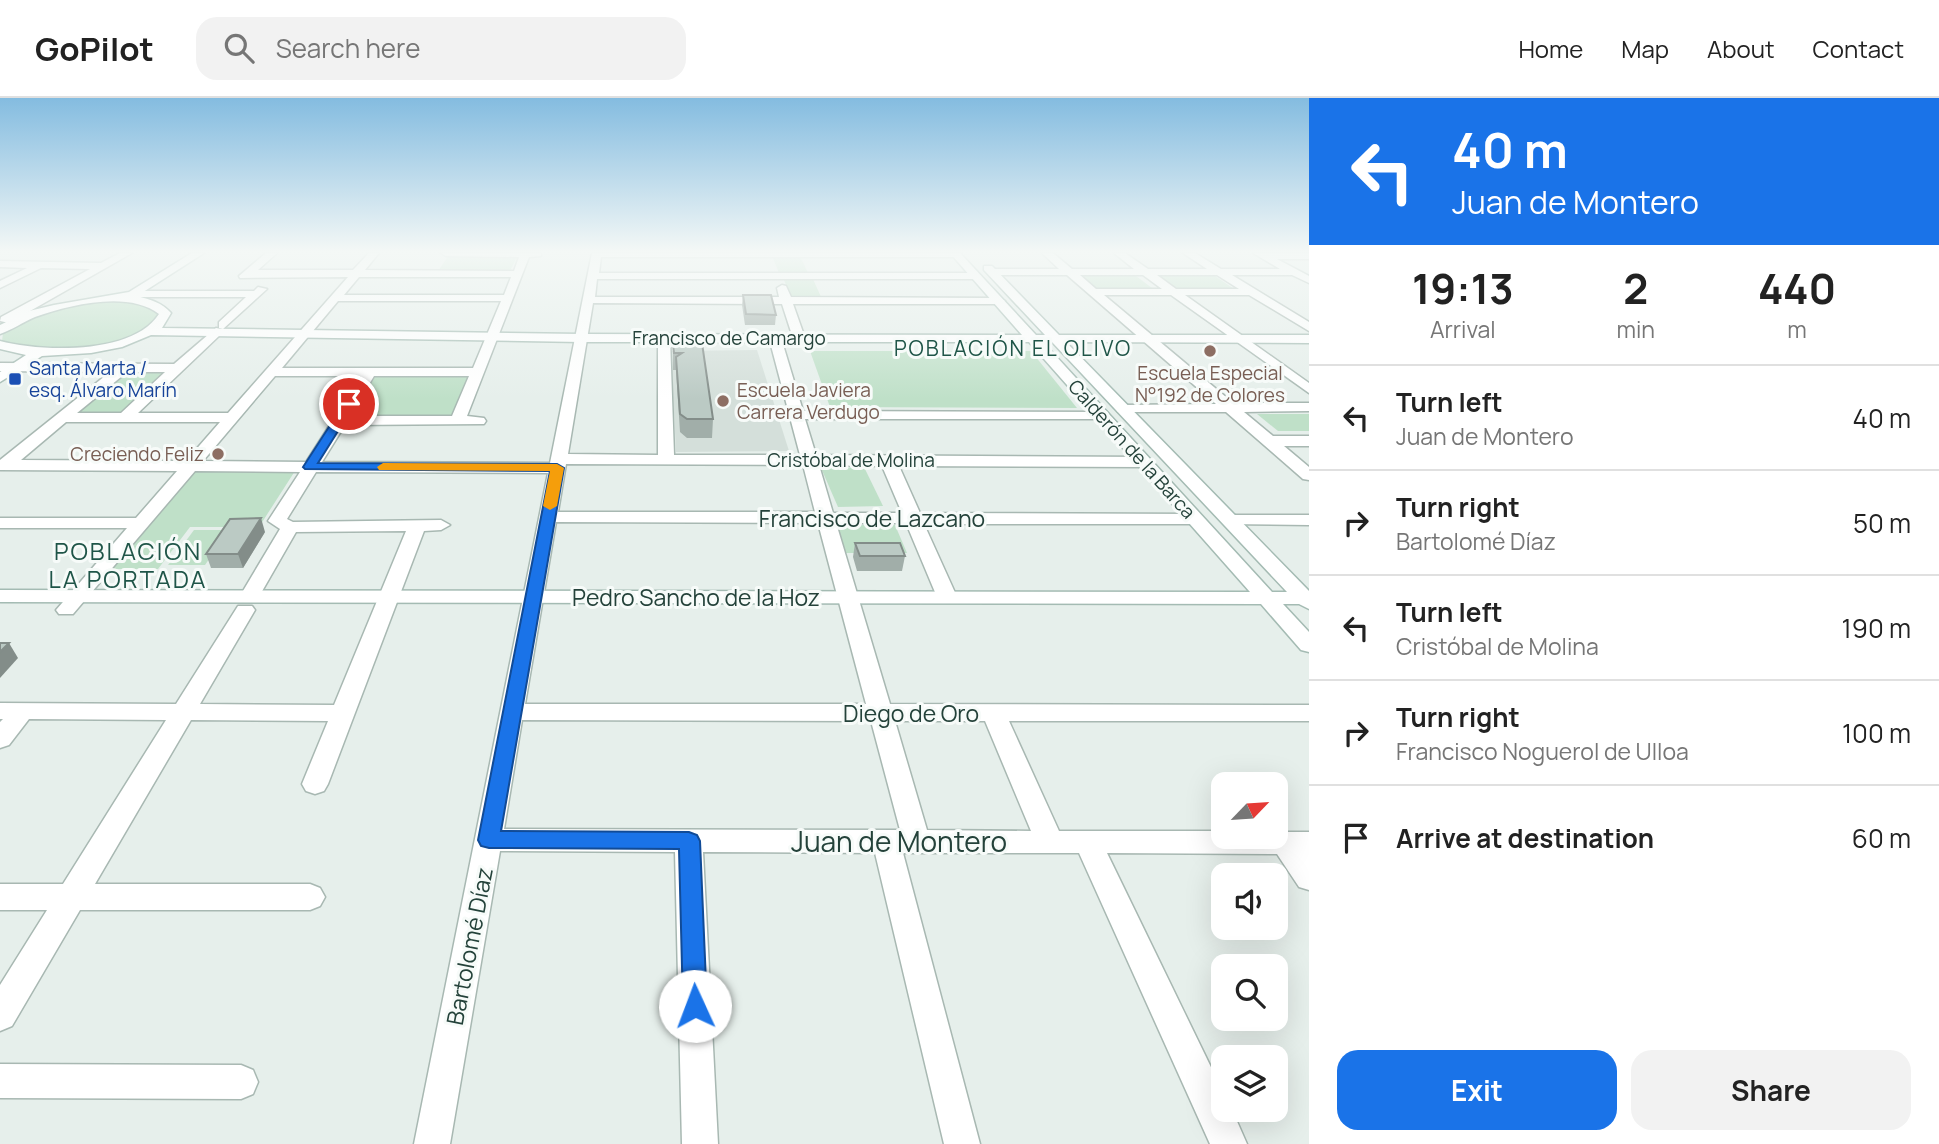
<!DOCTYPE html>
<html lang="en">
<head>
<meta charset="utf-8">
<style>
	:root { --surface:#fff; --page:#f2f2f2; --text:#222; --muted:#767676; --line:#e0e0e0; --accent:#1a73e8 }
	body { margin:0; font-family:Manrope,sans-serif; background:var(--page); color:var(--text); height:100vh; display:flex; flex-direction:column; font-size:26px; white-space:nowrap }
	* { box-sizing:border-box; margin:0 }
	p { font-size:23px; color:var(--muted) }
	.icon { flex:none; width:38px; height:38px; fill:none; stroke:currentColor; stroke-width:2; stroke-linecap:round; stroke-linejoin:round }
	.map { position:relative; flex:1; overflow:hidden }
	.panel { display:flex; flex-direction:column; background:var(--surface); width:630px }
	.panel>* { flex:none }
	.hud { background:#1a73e8; color:#fff; overflow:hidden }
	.needle { width:46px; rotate:65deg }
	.tools { position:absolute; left:1211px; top:674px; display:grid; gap:14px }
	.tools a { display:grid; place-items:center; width:77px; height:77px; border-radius:14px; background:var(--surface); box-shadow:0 7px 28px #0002; font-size:35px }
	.pin { position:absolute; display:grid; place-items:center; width:60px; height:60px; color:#fff; margin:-30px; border:4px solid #fff; border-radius:50%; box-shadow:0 2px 7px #0007 }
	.me { position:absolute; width:77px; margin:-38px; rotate:358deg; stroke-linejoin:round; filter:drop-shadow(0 0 5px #0008) }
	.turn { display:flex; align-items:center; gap:24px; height:147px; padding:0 28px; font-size:32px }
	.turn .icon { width:91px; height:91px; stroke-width:2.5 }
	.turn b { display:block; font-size:49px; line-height:60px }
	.eta { display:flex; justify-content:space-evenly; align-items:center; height:119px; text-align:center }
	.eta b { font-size:42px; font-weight:700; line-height:49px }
	.cta { display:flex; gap:14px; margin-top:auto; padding:14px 28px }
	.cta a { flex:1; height:80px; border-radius:21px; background:var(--accent); color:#fff; font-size:28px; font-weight:700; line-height:80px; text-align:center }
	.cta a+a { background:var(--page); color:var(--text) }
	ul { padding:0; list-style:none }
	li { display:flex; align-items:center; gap:21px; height:105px; padding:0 28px; border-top:2px solid var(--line) }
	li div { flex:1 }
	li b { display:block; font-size:26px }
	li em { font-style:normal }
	header { display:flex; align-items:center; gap:42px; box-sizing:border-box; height:98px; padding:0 35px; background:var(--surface); border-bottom:2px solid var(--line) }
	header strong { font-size:33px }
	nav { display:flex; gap:38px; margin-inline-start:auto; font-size:24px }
	.search { width:490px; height:63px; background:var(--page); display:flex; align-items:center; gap:18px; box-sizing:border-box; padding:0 24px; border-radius:21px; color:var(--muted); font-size:26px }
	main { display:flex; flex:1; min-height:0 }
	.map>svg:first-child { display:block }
</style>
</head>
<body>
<header>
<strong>GoPilot</strong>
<div class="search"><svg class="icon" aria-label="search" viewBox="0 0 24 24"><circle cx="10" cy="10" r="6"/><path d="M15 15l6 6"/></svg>Search here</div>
<nav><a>Home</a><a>Map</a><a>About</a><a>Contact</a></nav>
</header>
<main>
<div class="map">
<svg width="1309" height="1046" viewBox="0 0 1309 1046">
	<rect width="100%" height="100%" fill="#e6efeb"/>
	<path fill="#d4dfda" d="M757,252L789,353L676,354L671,253Z"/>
	<g fill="#bfe0c8">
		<path d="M449,157H518L510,173H438Z"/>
		<path d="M772,158H800L808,175H779Z"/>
		<path d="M1080,178H1136L1156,193L1098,192Z"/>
		<path d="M1155,178H1215L1237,193L1174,192Z"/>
		<path d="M783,179H812L822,201H791Z"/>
		<path d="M110,203L142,205L159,214V217C144,243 88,252 60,253C42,254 23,249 6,247L2,243L3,235L33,217L84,205Z"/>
		<path d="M810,253H1031L1077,310L830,309Z"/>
		<path d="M127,274H167L119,317H75Z"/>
		<path d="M376,277H469L451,320H350Z"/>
		<path d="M1257,316H1309V333H1278Z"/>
		<path d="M864,369L883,408L838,409L821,370Z"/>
		<path d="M295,373L259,429H190L158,471H111L192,374Z"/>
		<path d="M837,427H895L907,455H845Z"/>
		<path d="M194,432H229L205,467H168Z"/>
	</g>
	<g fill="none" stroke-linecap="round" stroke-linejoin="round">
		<g stroke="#a8b8b2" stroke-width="3">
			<g id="street">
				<path d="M120,155H132L9,225L0,223L1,219L90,171L41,170L0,190V183L27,170L0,169V163L101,165Z"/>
				<path d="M266,155H277L258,172H353L369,155H379L365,172L514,173L519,159L446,158L441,155H541V158L529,159L467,318L484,320L486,323L484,326L345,327L322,364L550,365L592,155H961L957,159H601L599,175H976L981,178L976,181H597L595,199H779L777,190L782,187L786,188L791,199L999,200L1005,203L999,206H793L805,240L799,244L793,240L782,206L593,205L568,356L658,357V240L664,236L670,240L674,357H800L769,240L775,236L781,240L803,313L1107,314L1109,317L1102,321H805L816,357L1144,359L1152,364L1144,369L899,368L920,415L1195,416L1204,421L1195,426H924L957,499L954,503H940L937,499L906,425H836L890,606L1309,607V623H1009L1059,733H1223V738H1276V734H1309V792L1299,789L1277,756L1107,755L1223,994V1012H1232L1247,1046H1210L1079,755H903L980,1046H944L875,755L703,754L718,1046H682L675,754L500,753L450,1046H414L548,375L316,374L287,421L293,424L441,422L450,427L441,432L424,433L328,686L324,693L315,696L306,693L302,686L328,623L191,622L95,786H310L320,790L325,799L320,808L310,812H80L12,928L0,933V887L47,812H0V786H63L166,622L29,621L9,647L0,650V624L3,621H0V605L176,606L238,508H252L255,512L200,606L334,607L406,433L296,434L257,502H243L240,498L280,431L268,423L300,374L195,373L73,516H59L56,512L127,430H0V420H136L177,373L0,372V362L110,274L0,273V265L174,266L216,230L220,231V237L138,315H228L348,179L240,180L239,178ZM359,179H511L504,197H344ZM338,203H501L473,270H282ZM127,274H165L121,315H77ZM275,278H361L306,364L203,363ZM374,278H469L452,318H350ZM66,324H220L186,363L21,362ZM566,366L803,367L815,414H558ZM819,367L882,368L902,415H833ZM556,424L818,425L866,606H525ZM522,622L871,623L900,732L504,731ZM895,623H985L1031,733L927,732Z"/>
				<path d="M1042,155H1053L1072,171H1134L1114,155H1125L1148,171H1207L1183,155H1195L1221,171H1280L1253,155H1309V161H1277L1309,178V185L1292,177H1232L1309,224V233L1249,197H1185L1309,285V295L1171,197H1104L1233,305H1309V313L1244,314L1273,338H1309V348H1284L1309,369V382L1303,381L1226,314H1118L1116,311L1118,308L1123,307L1216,306L1067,177H992L987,174L992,171H1059ZM1080,177H1143L1162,191H1096ZM1157,177H1217L1239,191H1176Z"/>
				<path d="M258,189L267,191L223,231L219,230V224L246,199H133L127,196L133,193H254Z"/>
				<path d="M1230,417H1309V427L1224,426L1221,422Z"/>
				<path d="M0,966L241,967L253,972L258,984L253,996L241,1001L0,1000Z"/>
			</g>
		</g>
		<g stroke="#a4bbb3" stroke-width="3">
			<path id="secondary" d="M192,155H204L137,198C151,202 161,204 171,215L162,230L581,236L1022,237L950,155H960L1036,237H1045L984,172V168H992L1059,237H1309V245L1066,244L1309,493V511L1299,506H1283L1309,534V554L1301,552L1261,506L0,504V492L1250,494L1029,244H581L151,237L122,249L91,255L42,258L0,284V274L26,257L0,251V243C41,254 133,257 159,216C128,192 69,207 35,219C23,224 12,232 0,236V227L29,213L54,207L129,194ZM1043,244H1052L1287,494H1272Z"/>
		</g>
		<use href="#street" fill="#fff" fill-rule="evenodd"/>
		<use href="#secondary" fill="#fff" fill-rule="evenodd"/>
	</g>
	<g fill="#a1aea9">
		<path d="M743,197L776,217L775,227H745L742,207Z"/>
		<path d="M697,241L713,321L712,340H687L680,334L676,272H673V246Z"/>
		<path d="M265,434L243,470H211L206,456Z"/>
		<path d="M855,445L905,458L902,473H857L853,459Z"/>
	</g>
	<g fill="#838d89">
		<path d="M261,420L265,434L243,470L238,456Z"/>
		<path d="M9,545L18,560L0,580V554Z"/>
	</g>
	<g fill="#bbcac4" stroke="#838d89" stroke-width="2">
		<path d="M743,197H771L776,217L746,216Z"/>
		<path d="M697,241L702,245L713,321H687L680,316L676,259L682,255H674L673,246Z"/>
		<path d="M261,420L238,456H206L230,421Z"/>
		<path d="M855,445H900L905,458H860Z"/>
		<path d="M0,545H9L0,554Z"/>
	</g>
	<linearGradient id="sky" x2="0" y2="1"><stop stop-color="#84bce0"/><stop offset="0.51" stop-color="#f4f8f6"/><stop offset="1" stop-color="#f4f8f6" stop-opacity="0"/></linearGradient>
	<rect width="1309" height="301" fill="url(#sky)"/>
	<path fill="#1a73e8" stroke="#114b97" stroke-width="2" d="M349,303L355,306L318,365L557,366L564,370L501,733L689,734L697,737L700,743L707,908L704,916L695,920L686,916L683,908L679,751L489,750L481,748L478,742L550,373L305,371L303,369L345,304Z"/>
	<path fill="#f59e0b" d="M383,365L557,366L564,370L557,408L550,412L543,408L550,373L379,372L377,369Z"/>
	<g fill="#8d6e63" stroke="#f7fbf9" stroke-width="2.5">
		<circle cx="1210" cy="253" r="7"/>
		<circle cx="723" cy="303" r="7"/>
		<circle cx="218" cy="356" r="7"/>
	</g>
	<rect fill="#1a4fb4" stroke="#f7fbf9" stroke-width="2.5" x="8" y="274" width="14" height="14" rx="3.5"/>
	<g text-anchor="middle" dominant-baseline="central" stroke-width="6" stroke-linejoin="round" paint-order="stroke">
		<g font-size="19" fill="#24423a" stroke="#f7fbf9">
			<text x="729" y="240">Francisco de Camargo</text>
			<text transform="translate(1132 351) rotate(48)">Calderón de la Barca</text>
			<text x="851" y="362">Cristóbal de Molina</text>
		</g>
		<g font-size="19" fill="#164399" stroke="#f7fbf9" text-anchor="start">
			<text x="29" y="270">Santa Marta /<tspan x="29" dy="22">esq. Álvaro Marín</tspan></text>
		</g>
		<g font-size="19" fill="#785e54" stroke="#f7fbf9">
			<text x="1210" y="275">Escuela Especial<tspan x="1210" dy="22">N°192 de Colores</tspan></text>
			<text x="737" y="292" text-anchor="start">Escuela Javiera<tspan x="737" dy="22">Carrera Verdugo</tspan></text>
			<text x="204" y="356" text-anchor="end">Creciendo Feliz</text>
		</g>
		<g font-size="21" letter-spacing="2" fill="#1f5548" stroke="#f7fbf9">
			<text x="1013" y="250">POBLACIÓN EL OLIVO</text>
		</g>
		<g font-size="23" fill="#24423a" stroke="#f7fbf9">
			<text x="872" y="420">Francisco de Lazcano</text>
			<text x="696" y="499">Pedro Sancho de la Hoz</text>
			<text x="911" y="615">Diego de Oro</text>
			<text transform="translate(469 848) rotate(-79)">Bartolomé Díaz</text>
		</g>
		<g font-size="24" letter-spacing="2" fill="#1f5548" stroke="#f7fbf9">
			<text x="128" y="452">POBLACIÓN<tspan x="128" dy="28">LA PORTADA</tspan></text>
		</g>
		<g font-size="28" fill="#24423a" stroke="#f7fbf9">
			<text x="899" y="743">Juan de Montero</text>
		</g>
	</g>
</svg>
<div class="tools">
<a><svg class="needle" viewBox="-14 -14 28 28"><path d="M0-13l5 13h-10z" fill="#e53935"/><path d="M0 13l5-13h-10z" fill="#767676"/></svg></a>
<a><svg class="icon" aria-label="sound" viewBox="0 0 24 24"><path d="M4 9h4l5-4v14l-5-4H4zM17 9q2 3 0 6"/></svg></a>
<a><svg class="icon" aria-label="search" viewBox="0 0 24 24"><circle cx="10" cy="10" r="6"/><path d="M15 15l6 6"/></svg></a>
<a><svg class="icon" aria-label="layers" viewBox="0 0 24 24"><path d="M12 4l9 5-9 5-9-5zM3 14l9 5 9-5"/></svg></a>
</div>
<div class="pin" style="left:349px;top:306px;background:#d93025"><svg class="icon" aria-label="arrive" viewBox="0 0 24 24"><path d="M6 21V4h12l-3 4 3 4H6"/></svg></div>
<svg class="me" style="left:695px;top:908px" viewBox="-20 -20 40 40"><circle r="19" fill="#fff"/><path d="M0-13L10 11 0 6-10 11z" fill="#1a73e8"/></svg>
</div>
<section class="panel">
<div class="hud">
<div class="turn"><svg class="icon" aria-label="left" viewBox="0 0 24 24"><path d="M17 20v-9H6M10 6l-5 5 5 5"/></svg><div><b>40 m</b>Juan de Montero</div></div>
</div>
<div class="eta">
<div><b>19:13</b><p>Arrival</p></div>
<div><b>2</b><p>min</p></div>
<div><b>440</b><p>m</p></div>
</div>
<ul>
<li><svg class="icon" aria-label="left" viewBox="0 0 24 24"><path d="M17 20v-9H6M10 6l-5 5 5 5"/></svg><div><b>Turn left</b><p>Juan de Montero</p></div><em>40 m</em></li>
<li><svg class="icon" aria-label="right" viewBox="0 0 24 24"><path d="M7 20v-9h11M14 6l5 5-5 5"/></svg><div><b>Turn right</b><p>Bartolomé Díaz</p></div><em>50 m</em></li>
<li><svg class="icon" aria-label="left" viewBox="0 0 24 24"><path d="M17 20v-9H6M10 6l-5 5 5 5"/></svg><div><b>Turn left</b><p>Cristóbal de Molina</p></div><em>190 m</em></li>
<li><svg class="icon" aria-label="right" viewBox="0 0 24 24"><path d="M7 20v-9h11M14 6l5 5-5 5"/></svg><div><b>Turn right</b><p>Francisco Noguerol de Ulloa</p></div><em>100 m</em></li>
<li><svg class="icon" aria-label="arrive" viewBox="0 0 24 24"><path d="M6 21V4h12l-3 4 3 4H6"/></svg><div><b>Arrive at destination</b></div><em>60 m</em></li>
</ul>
<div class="cta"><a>Exit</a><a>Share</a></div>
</section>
</main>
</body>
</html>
